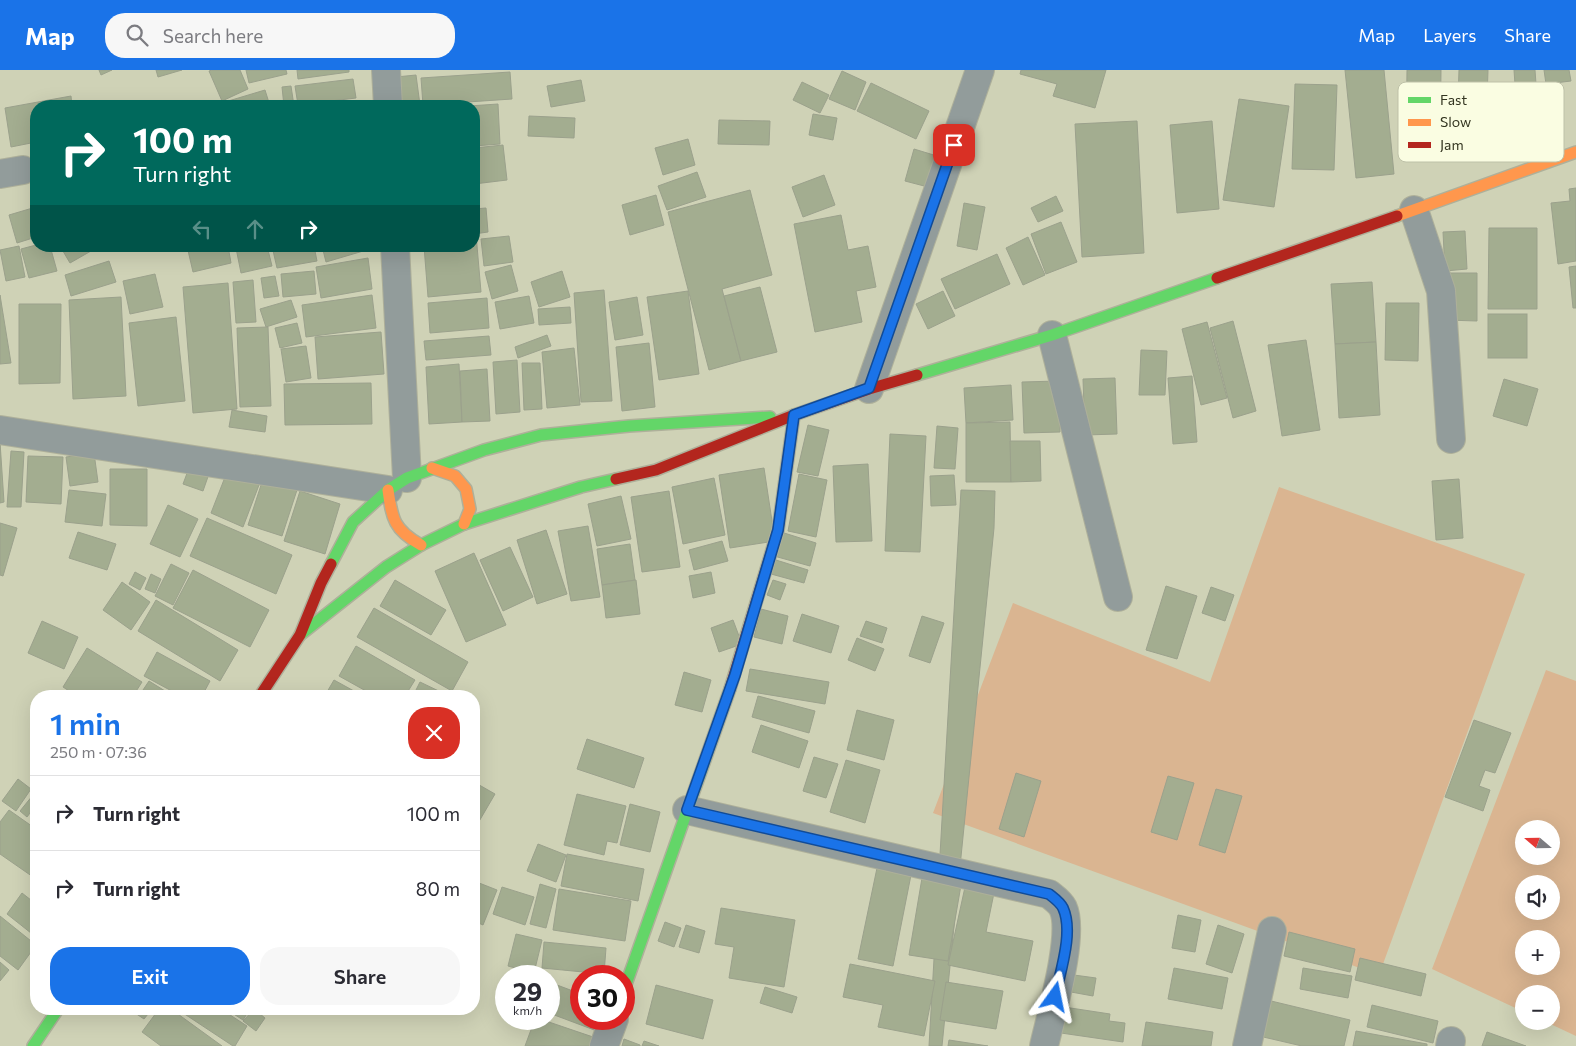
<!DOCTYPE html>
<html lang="en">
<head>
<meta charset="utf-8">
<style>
	:root { --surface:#fff; --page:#f7f7f7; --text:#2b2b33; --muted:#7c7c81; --line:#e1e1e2; --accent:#1a73e8 }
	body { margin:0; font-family:Commissioner,sans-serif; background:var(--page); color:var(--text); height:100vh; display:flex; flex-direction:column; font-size:19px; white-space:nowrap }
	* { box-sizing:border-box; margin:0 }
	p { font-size:16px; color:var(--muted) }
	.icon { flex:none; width:28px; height:28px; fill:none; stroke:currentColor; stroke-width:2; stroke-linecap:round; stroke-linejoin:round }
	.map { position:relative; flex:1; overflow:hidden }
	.details { position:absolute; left:30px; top:620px; width:450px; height:325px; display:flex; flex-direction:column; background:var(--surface); border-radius:20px; box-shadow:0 5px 20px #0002 }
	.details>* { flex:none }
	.top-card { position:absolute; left:30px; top:30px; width:450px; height:152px; border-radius:20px; box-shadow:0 5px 20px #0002; background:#00695c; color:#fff; overflow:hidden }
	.needle { width:32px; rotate:290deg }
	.buttons { position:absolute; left:1515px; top:750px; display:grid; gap:10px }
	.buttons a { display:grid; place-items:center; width:45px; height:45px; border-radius:50%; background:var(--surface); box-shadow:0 5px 20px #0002; font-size:25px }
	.speed { position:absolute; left:495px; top:895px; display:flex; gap:10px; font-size:25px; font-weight:700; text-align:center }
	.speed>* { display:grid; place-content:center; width:65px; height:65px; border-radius:50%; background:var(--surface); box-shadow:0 5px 20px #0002; line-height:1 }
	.speed small { font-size:12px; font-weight:400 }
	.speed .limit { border:8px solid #d22; background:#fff; color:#111 }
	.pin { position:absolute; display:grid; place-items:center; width:42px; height:42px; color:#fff; margin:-21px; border-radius:10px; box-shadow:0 2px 8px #0006 }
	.me { position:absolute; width:55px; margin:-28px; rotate:12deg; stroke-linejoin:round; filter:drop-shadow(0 0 4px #0008) }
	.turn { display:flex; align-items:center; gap:18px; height:105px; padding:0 20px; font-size:22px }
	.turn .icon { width:65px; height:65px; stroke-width:2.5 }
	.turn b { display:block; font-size:35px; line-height:42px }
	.lanes { display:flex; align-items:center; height:48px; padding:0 20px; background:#0003; justify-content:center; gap:25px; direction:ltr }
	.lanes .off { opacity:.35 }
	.round { display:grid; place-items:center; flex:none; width:52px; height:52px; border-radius:20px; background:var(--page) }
	.head { display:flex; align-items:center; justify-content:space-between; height:85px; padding:0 20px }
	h1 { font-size:30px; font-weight:600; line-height:38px; color:var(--accent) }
	.cta { display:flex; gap:10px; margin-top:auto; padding:10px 20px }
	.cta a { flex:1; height:58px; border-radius:20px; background:var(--accent); color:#fff; font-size:20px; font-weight:600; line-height:58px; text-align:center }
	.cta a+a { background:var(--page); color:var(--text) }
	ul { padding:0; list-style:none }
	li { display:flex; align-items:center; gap:15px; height:75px; padding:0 20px; border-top:1px solid var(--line) }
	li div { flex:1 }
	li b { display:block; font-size:19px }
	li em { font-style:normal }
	header { display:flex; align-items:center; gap:30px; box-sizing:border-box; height:70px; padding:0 25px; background:var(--accent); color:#fff }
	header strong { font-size:24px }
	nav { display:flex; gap:28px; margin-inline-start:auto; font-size:18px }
	.search { width:350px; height:45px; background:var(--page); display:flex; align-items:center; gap:12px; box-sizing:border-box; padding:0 18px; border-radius:20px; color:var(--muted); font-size:19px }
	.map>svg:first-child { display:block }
</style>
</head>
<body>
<header>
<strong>Map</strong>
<div class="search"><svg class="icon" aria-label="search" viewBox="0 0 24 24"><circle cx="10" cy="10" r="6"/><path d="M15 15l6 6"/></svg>Search here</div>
<nav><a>Map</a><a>Layers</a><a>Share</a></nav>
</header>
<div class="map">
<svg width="1576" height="976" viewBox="0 0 1576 976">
	<rect width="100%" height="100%" fill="#cfd2b6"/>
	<g fill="#dab591" fill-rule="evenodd">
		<path d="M1279,417L1525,504L1379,905L933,743L1013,533L1210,612Z"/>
		<path d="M1546,600L1576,611V966L1544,951H1551V924H1524V942L1432,899ZM1524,759H1551V786H1524ZM1524,814H1551V841H1524ZM1524,869H1551V896H1524Z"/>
	</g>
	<g fill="#a3ad90" stroke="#9ba18c">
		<path d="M99,0H112L101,5Z"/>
		<path d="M156,0H182L158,7Z"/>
		<path d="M212,0H240L248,19L222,31L209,1Z"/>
		<path d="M246,0H286L287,4L249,13Z"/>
		<path d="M297,0H349V2L298,9Z"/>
		<path d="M1021,0H1106L1095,38L1053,26L1057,14L1020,4Z"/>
		<path d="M1345,0H1384L1394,104L1356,108Z"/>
		<path d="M1407,0H1441L1440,80L1406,79Z"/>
		<path d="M1459,0H1488L1487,31L1458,30Z"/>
		<path d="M1514,0H1535L1537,28L1516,29Z"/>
		<path d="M1544,0H1569L1571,11L1546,14Z"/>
		<path d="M842,1L866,12L855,40L829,29Z"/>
		<path d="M510,2L512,29L423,35L421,8Z"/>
		<path d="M416,5L420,35L399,36L396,7Z"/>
		<path d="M353,9L356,28L298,35L295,16Z"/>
		<path d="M581,10L585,31L551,37L547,16Z"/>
		<path d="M802,12L829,25L820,43L793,30Z"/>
		<path d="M871,13L929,41L916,69L857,41Z"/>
		<path d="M1295,14L1337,15L1334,100L1292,99Z"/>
		<path d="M291,16L294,36H284L282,17Z"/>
		<path d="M265,20L270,36H226L225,32Z"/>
		<path d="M71,26L72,36H36V72L11,77L5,38Z"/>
		<path d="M1239,29L1289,36L1274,137L1223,130Z"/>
		<path d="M498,34L500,74L474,76V36H469Z"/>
		<path d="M813,44L837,48L833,70L809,65Z"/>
		<path d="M529,46L575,48L574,68L528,66Z"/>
		<path d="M719,50L770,51L769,75L718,74Z"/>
		<path d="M1137,51L1144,183L1082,187L1075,54Z"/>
		<path d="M1212,51L1219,139L1177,143L1170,55Z"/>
		<path d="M688,69L695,95L663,105L655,78Z"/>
		<path d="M503,75L507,110L474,114V78Z"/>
		<path d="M914,79L937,86L928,117L905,111Z"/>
		<path d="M697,102L706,127L667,140L658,116Z"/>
		<path d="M824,105L835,135L803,147L792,117Z"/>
		<path d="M1576,118V191L1558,194L1551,133L1570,131L1569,119Z"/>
		<path d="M750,120L772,205L722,219L741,291L709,300L668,142Z"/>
		<path d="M656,125L664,155L630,165L622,135Z"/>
		<path d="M1056,126L1063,141L1038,152L1031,138Z"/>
		<path d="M964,133L985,137L977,180L957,176Z"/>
		<path d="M36,137V167L17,173L9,145Z"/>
		<path d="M486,138L488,162L474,164V139Z"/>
		<path d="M841,145L848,180L868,176L876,217L856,221L862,252L815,262L794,154Z"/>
		<path d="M1061,152L1077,192L1046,204L1031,164Z"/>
		<path d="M1489,158H1537V239H1488Z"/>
		<path d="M1465,161L1467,199L1445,201L1443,162Z"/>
		<path d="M474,164H476L481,222L428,227L424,176H474Z"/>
		<path d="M509,166L513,192L484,196L481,169Z"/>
		<path d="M1028,167L1045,205L1023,215L1006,178Z"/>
		<path d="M36,175L50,176L57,201L29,208L21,179Z"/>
		<path d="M19,176L25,207L6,211L0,180Z"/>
		<path d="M60,176H97L98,177L70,193Z"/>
		<path d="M187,176H228L231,193L193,202Z"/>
		<path d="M244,176H267L272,196L241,203L236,178Z"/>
		<path d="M272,176H314L317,191L277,198Z"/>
		<path d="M322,176H369L370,179L326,192Z"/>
		<path d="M997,184L1010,214L955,239L941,209Z"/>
		<path d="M368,188L372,219L321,228L316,197Z"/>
		<path d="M109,191L116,212L71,226L65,205Z"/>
		<path d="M511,195L518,221L492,229L485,202Z"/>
		<path d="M1576,196V238H1573L1569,197Z"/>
		<path d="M314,201L316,224L283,227L281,204Z"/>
		<path d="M562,201L570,227L539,237L531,212Z"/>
		<path d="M1446,203H1477V251L1446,250Z"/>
		<path d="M155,204L163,237L130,244L123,211Z"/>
		<path d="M275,206L279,226L264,228L261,208Z"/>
		<path d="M253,210L256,252L236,253L233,212Z"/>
		<path d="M1372,212L1376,272L1335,274L1331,214Z"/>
		<path d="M228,213L237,339L193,343L183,217Z"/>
		<path d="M760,217L777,282L741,291L724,226Z"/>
		<path d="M604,220L612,331L581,332L574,223Z"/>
		<path d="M688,221L699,304L659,310L647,227Z"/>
		<path d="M943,221L955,246L928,259L916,234Z"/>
		<path d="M0,225L11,293L0,294Z"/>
		<path d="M372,225L376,258L306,267L302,235Z"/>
		<path d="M529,226L534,253L500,259L495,232Z"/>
		<path d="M121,227L126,326L73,329L69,230Z"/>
		<path d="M637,227L643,265L615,270L609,232Z"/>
		<path d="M487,228L489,258L430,263L428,233Z"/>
		<path d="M291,230L297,247L266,257L260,239Z"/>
		<path d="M1386,233H1419L1418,291L1385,290Z"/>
		<path d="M19,234H61L60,313L19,314Z"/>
		<path d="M570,237L571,253L539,255L538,239Z"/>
		<rect x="1488" y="244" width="39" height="44"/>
		<path d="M176,247L185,331L138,336L129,253Z"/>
		<path d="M1233,251L1256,341L1233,348L1210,258Z"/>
		<path d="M1207,252L1227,328L1201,335L1182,259Z"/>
		<path d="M297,253L302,273L280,278L275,258Z"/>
		<path d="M268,257L271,336L240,337L237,258Z"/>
		<path d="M381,262L384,304L318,309L315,267Z"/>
		<path d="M547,265L551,276L518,288L515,277Z"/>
		<path d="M489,266L491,285L426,290L424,271Z"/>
		<path d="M1306,270L1320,360L1282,366L1268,275Z"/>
		<path d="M1376,272L1380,345L1339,348L1335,274Z"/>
		<path d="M649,273L655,337L622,341L616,277Z"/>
		<path d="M306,276L311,308L286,312L281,279Z"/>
		<path d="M574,278L580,335L547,338L542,282Z"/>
		<path d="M1141,280L1167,281L1165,325H1139Z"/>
		<path d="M517,290L520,342L496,344L493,292Z"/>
		<path d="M522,293H540L542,339L524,340Z"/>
		<path d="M459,294L462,352L429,354L426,297Z"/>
		<path d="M487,299L490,351L462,352L460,301Z"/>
		<path d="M1192,306L1197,372L1173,374L1168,308Z"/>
		<path d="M1115,308L1117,364L1085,365L1083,309Z"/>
		<path d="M1504,309L1538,319L1527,356L1493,346Z"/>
		<path d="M1058,311L1060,362L1024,363L1022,312Z"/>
		<path d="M371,313L372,354L285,355L284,314Z"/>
		<path d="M1011,315L1013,350L966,353L964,318Z"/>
		<path d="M232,340L267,346L265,362L229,357Z"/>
		<path d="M1010,352L1011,412H966V353Z"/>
		<path d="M808,355L829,360L818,406L797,402Z"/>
		<path d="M937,356L958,358L955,399L934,398Z"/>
		<path d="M890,364L926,366L920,482L885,481Z"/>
		<path d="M1010,371H1040L1041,411L1011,412Z"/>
		<path d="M0,372L4,432L0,433Z"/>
		<path d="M11,381L24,382L21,437H7Z"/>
		<path d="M94,383L98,412L70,416L66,387Z"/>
		<path d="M28,386L63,387L61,434L26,432Z"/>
		<path d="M192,390L211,398L203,421L183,414Z"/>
		<path d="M868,394L872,471L836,472L833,396Z"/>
		<path d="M764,398L775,471L730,478L719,405Z"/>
		<path d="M110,399H147V456L110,455Z"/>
		<path d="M227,402L259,415L243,457L211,443Z"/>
		<path d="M799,404L827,410L816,467L788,461Z"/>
		<path d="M954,405L956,435L931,436L930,406Z"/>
		<path d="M714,408L725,465L683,474L672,417Z"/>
		<path d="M263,409L297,420L282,466L248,455Z"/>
		<path d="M1459,409L1463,468L1436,470L1432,411Z"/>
		<path d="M69,420L106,424L102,456L65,452Z"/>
		<path d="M961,420L995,421L994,458L942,976H929Z"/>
		<path d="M300,421L340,434L325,484L284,471Z"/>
		<path d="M669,421L680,497L642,502L631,427Z"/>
		<path d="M621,426L631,469L597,476L588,434Z"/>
		<path d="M168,435L198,449L180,487L150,474Z"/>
		<path d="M207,448L292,485L276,524L190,486Z"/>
		<path d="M0,453L17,458L3,506L0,505Z"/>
		<path d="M588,456L600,527L571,531L558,461Z"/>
		<path d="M546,460L567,524L537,534L517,470Z"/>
		<path d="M78,462L116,474L107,500L69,488Z"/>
		<path d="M781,462L816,473L810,496L774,486Z"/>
		<path d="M722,471L728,491L694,500L689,480Z"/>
		<path d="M630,474L635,510L602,515L597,479Z"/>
		<path d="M510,477L533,527L503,541L480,490Z"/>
		<path d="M474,483L506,555L466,572L435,501Z"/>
		<path d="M776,490L808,500L804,513L771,504Z"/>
		<path d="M171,494L189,503L173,535L155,526Z"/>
		<path d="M193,500L269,540L250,577L173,538Z"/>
		<path d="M135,502L146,508L140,520L129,514Z"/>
		<path d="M711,502L715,523L693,528L689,506Z"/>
		<path d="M151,504L161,509L155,523L145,519Z"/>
		<path d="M395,510L446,540L431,565L380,536Z"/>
		<path d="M636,510L640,544L606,548L602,515Z"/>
		<path d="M773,510L786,514L780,530L767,525Z"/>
		<path d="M122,512L150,532L131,560L103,540Z"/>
		<path d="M1166,516L1197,526L1177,589L1146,580Z"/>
		<path d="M1211,517L1234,525L1225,551L1202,543Z"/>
		<path d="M156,530L238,580L220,611L138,561Z"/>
		<path d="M374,538L468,592L452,621L357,567Z"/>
		<path d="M761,539L788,546L782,574L754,567Z"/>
		<path d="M802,544L839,556L831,583L793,571Z"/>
		<path d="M922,546L944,553L930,593L909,586Z"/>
		<path d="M733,550L742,574L719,582L711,558Z"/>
		<path d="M42,551L78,567L64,599L28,583Z"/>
		<path d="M866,551L887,558L882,573L860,566Z"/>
		<path d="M857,568L884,579L875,601L848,590Z"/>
		<path d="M356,576L415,610L405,626H375L339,606Z"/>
		<path d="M87,578L142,612L133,626H77L63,617Z"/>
		<path d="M157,582L210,611L202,626H181L144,606Z"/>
		<path d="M750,599L829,612L825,634L746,621Z"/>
		<path d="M684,602L711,610L702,642L675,635Z"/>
		<path d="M334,610L363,626H334L327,622Z"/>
		<path d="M149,611L173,626H139Z"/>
		<path d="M420,612L447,625V626H413Z"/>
		<path d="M758,626L815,641L809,663L752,647Z"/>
		<path d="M857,640L894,650L884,690L847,680Z"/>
		<path d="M1474,650L1511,663L1495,703L1485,700L1479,716L1490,720L1483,741L1445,727Z"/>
		<path d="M761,655L808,671L799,698L752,682Z"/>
		<path d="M587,669L644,688L634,718L577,699Z"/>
		<path d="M814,687L838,694L826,728L803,721Z"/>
		<path d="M846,690L880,700L865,753L830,742Z"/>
		<path d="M1016,703L1041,711L1024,767L999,759Z"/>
		<path d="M1168,706L1194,713L1177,770L1151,762Z"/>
		<path d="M18,709L31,719L16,741L2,731Z"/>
		<path d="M474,712L495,724L474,760Z"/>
		<path d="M1216,719L1242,726L1225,783L1199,775Z"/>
		<path d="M577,724L626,736L617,773L607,771L604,785L564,775Z"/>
		<path d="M33,725L36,727V735L27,747L20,741Z"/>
		<path d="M630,734L660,742L650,782L620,775Z"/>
		<path d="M9,740L36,759V809L0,784V752Z"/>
		<path d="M538,774L566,785L556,812L527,801Z"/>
		<path d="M567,784L644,799L638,831L561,816Z"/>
		<path d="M877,798L911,805L893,896L858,889Z"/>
		<path d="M922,808L961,815L948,891L909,885Z"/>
		<path d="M474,811L497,820L483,855L474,851Z"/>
		<path d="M540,814L556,819L546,858L530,854Z"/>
		<path d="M502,817L534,827L525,855L493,844Z"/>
		<path d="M965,817L994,823L986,862L1033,871L1025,911L948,895Z"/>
		<path d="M559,819L631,831L625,871L553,860Z"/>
		<path d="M22,823L36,834V867L7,844Z"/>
		<path d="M721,838L795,850L784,917L729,908L734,877L715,874Z"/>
		<path d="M1178,845L1201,850L1195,882L1172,878Z"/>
		<path d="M0,846L36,875L18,900L0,886Z"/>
		<path d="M665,852L681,858L674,877L658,871Z"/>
		<path d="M686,855L705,861L699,883L679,877Z"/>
		<path d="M1218,855L1244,864L1232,903L1206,894Z"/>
		<path d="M1289,862L1355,879L1350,902L1284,886Z"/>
		<path d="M516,864L542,870L534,903L508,896Z"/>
		<path d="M544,872L606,878L604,904L542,898Z"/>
		<path d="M1360,888L1426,904L1421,926L1355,910Z"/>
		<path d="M0,892L9,900L0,911Z"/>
		<path d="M850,894L935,911L924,966L878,957L883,935L843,927Z"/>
		<path d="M1174,898L1228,908L1222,939L1168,929Z"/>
		<path d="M1303,898L1352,906L1348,928L1300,919Z"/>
		<path d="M1074,905L1096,908L1093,926L1071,922Z"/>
		<path d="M549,912L581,924V949H602L597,961L549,943Z"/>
		<path d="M946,912L1003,921L996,959L940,950Z"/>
		<path d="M656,915L713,930L703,969L646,954Z"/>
		<path d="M765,917L797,927L792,943L760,933Z"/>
		<path d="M1267,930L1350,950L1344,976H1302L1259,966Z"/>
		<path d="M1372,935L1438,951L1433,973L1367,957Z"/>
		<path d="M1064,937L1110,944L1109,951L1125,953L1123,972L1061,963Z"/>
		<path d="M129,939H152L144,949Z"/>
		<path d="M159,939H171L222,976H161L142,962Z"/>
		<path d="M177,939H221L247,956L235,976H233Z"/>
		<path d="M226,939H250L243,950Z"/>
		<path d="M254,939L265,948L256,961L243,951Z"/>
		<path d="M535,949H540L596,968L594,976H525Z"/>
		<path d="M1146,952L1213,962L1211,976H1142Z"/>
		<path d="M1356,961L1427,974V976H1353Z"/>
		<path d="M1487,962L1526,976H1482Z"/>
		<path d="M624,969L640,975V976H622Z"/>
		<path d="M949,970L988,976H948Z"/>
		<path d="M644,971L659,976H642Z"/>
	</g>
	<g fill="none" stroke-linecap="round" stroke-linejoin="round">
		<g stroke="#aeb09a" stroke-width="30">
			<g id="street">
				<path d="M386,0L388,36"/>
				<path d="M0,104L23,100"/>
				<path d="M1414,140L1441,221L1451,369"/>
				<path d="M395,176L407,408"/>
				<path d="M1052,265L1118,527"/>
				<path d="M869,319L980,0"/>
				<path d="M0,360L388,420"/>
				<path d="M687,740L1049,824C1054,828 1060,832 1063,838C1075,864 1051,945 1044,976"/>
				<path d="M604,976L614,949"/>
				<path d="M1247,976L1272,861"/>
				<path d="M1450,976L1451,971"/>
			</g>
		</g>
		<g stroke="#aeb09a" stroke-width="14">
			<g id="fast">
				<path d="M917,305L1052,265L1217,208"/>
				<path d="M331,494L353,452L388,420L407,408L484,380L541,365L629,356L770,347"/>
				<path d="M300,565L386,497L421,475L464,454L581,417L616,409"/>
				<path d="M624,920L730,619"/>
				<path d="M33,976L58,939"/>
			</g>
		</g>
		<g stroke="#aeb09a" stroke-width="14">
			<g id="slow">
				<path d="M1397,146L1576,82"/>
				<path d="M432,398L455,406L466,419L470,439L464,454"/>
				<path d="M388,420C392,449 394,460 421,475"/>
			</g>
		</g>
		<g stroke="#aeb09a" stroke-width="14">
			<g id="jam">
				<path d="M1217,208L1397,146"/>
				<path d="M616,409L656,400L794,345L869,319L917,305"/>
				<path d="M730,619L778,460L794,345"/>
				<path d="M260,626L300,565L321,513L331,494"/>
			</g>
		</g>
		<use href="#street" stroke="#929c9b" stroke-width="28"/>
		<use href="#fast" stroke="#63d668" stroke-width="11"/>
		<use href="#slow" stroke="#ff974d" stroke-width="11"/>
		<use href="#jam" stroke="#b3261e" stroke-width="11"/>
	</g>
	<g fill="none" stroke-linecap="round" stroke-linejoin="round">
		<g stroke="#114b97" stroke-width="12">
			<path id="route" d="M954,75L869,318L794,345L778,460L735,605L687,740L1049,824C1054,828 1060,832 1063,838C1074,862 1060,902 1055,927"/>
		</g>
		<use href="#route" stroke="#1a73e8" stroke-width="9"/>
	</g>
	<rect x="1398" y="12" width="166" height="80" rx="8" fill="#fafde2" stroke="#bec1a8" stroke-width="1"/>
	<rect x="1408" y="27" width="23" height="6" fill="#63d668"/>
	<rect x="1408" y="49" width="23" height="7" fill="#ff974d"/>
	<rect x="1408" y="72" width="23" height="6" fill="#b3261e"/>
	<g font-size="14" fill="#333520">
		<text x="1440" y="35">Fast</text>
		<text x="1440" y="57">Slow</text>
		<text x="1440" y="80">Jam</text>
	</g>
</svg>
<div class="buttons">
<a><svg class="needle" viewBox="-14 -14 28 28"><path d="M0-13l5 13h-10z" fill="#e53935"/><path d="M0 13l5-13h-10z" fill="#7c7c81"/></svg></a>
<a><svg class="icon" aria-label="sound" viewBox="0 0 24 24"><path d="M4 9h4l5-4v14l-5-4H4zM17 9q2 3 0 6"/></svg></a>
<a>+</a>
<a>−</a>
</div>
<div class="speed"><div>29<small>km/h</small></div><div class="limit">30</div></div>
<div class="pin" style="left:954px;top:75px;background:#d93025"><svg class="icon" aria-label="arrive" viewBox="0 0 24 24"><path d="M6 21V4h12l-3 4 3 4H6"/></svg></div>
<svg class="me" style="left:1055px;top:927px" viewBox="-20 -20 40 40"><path d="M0-17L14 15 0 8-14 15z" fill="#1a73e8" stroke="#fff" stroke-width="4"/></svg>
<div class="top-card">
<div class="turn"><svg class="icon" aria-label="right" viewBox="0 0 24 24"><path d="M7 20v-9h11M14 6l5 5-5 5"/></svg><div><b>100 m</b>Turn right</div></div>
<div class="lanes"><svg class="icon off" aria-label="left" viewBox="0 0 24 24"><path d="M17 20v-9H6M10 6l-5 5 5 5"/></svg><svg class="icon off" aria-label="ahead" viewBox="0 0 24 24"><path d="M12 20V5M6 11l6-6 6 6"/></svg><svg class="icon" aria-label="right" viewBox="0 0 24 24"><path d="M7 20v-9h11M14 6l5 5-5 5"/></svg></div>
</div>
<section class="details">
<div class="head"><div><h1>1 min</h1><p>250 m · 07:36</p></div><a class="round" style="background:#d93025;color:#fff"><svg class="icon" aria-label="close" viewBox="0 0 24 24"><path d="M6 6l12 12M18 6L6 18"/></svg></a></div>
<ul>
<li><svg class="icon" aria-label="right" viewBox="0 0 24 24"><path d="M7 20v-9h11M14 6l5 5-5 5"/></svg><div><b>Turn right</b></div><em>100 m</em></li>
<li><svg class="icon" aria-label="right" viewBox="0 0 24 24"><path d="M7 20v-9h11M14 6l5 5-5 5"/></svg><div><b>Turn right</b></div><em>80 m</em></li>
</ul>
<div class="cta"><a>Exit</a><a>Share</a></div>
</section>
</div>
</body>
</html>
